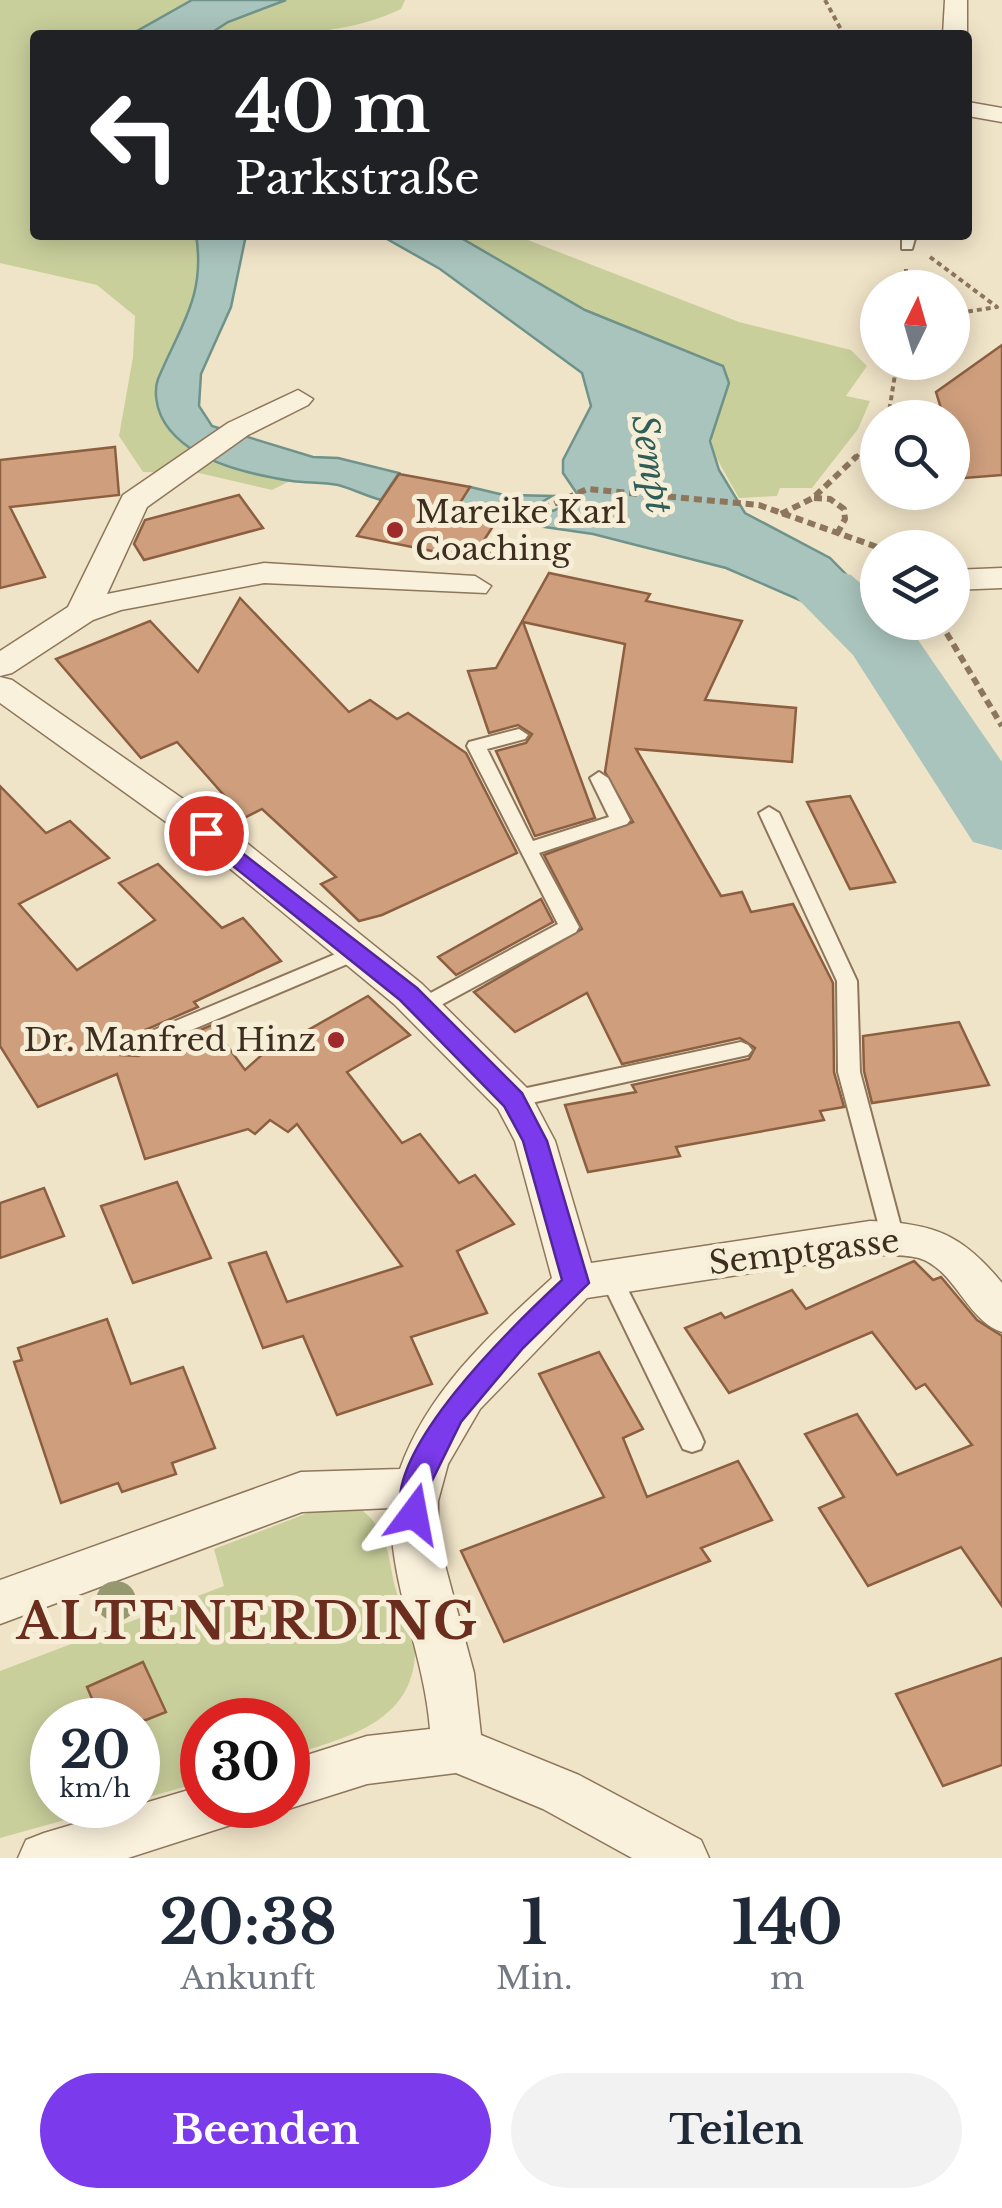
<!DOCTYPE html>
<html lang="de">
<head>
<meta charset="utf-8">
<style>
	:root { --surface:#fff; --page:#f2f2f3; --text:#1f2937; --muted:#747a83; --accent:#7c3aed }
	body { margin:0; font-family:"Libre Baskerville",serif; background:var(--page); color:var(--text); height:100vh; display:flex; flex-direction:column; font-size:38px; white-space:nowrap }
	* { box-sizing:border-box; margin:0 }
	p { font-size:32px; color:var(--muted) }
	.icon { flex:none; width:55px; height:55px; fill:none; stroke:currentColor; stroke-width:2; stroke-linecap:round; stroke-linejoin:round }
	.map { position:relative; height:1858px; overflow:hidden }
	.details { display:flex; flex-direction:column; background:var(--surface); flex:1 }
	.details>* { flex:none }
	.banner { position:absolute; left:30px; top:30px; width:942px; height:210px; border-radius:10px; box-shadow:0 5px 25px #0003; background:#202124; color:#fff; overflow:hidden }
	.needle { width:65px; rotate:5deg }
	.fabs { position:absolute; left:860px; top:270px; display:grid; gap:20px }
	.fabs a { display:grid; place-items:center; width:110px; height:110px; border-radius:50%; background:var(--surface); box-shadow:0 5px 25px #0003; font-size:50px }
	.speed { position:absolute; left:30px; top:1698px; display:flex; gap:20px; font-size:50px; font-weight:700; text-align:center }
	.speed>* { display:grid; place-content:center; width:130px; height:130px; border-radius:50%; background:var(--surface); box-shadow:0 5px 25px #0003; line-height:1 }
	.speed small { font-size:25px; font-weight:400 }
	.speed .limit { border:15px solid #d22; background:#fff; color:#111 }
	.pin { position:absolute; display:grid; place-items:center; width:85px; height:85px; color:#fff; margin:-42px; border:5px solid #fff; border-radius:50%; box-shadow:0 2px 10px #0007 }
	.me { position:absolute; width:110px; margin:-55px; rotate:13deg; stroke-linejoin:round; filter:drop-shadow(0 0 8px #0008) }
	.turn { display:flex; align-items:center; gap:35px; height:210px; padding:0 40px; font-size:45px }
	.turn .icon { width:130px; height:130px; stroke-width:2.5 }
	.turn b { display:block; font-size:70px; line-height:85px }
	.eta { display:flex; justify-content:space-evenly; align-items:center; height:170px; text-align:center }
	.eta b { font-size:60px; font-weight:700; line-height:70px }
	.button { display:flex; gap:20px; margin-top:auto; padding:20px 40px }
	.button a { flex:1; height:115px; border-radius:60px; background:var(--accent); color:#fff; font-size:40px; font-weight:700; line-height:115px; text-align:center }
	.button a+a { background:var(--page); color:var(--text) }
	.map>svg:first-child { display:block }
</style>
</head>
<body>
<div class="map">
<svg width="1002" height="1858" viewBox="0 0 1002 1858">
	<rect width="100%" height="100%" fill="#f0e4c8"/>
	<g fill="#c9cf9b">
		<path d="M0,0H192L130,35H35V235H196C205,292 179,334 156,384L215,460L290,481L272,490L199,473L143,472L119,436L133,357L135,316L97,285L0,263Z"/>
		<path d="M286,0H405L401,9C343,37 272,35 208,35L228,22Z"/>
		<path d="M456,235H515L739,322L851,350L867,366L846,396L870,401L858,429L812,488H780L777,496L739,498C709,443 701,446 729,384L552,293Z"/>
		<path d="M358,1507C389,1530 387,1552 395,1587C400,1608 416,1632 415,1653C413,1724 341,1739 288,1756V1720H202V1782L138,1800V1720H52V1805H119L0,1838V1671L224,1586L214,1549L321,1508Z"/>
	</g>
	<g fill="#a9c4bc" stroke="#6f938a" stroke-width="2.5">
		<path d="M192,0H286L228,22L208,35H130Z"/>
		<path d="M196,235H246L231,307L201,374L199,406L212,426L228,431L313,457L338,458L399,473L381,500C366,496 353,489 338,485C323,482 307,483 292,481C247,474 182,460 161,416C156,405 154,390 158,379C180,326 206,296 196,235Z"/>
		<path d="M380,235H456L585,310L723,366L729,383L710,441L719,470L745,513L830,558L877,606L878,622L890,623L922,678L885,670L862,654L854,635L802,601L726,568L593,534L446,513L470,487L504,495L552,496L537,505L553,511L580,498L563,473V460L591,406L582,373L440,269Z"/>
	</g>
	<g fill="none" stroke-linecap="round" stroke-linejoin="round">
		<path fill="#a9c4bc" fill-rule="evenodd" d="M825,568L851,575L878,598V622L907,624L1002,762V850L973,842L853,655L789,590L799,575Z"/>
	</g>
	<g fill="#cf9f7d" stroke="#8d5f41" stroke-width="2.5">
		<path d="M1002,345V475L952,479V418H944L936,392Z"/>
		<path d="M115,447L119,495L10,507L45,577L0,588V460Z"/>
		<path d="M399,474L470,487L453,514L495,523L472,559L357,536Z"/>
		<path d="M239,495L263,528L144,560L134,544L145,520Z"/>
		<path d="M549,573L650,594L646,601L742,621L705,700L796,708L792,762L636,749L721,896L742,892L751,912L793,904L833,983L834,1072L844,1107L820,1111L824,1120L676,1147L680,1156L588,1172L565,1105L636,1092L632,1085L749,1059L755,1048L740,1038L622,1064L587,993L515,1032L474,992L582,929L544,855L633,822L605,772L625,644L523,622L595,818L535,836L496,751L526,743L532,734L518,725L489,733L468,671L496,668Z"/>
		<path d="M240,598L349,712L370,700L397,719L408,713L466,753L517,853L382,915L359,921L321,884L336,877L262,809L244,818L177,742L141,758L56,659L150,621L198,672Z"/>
		<path d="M0,786L46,833L70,821L109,858L19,904L77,970L155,920L119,883L158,864L222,928L243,918L281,961L194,1002L198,1007L122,1040L115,1048L120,1055L138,1056L212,1025L245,1070L274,1044L278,1047L368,996L410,1035L347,1072L402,1143L420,1134L459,1183L475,1175L514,1224L457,1251L487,1313L411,1337L432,1384L337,1415L303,1336L263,1348L229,1263L266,1252L287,1302L402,1266L297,1124L288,1132L270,1120L255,1134L248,1129L145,1159L117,1074L38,1107L0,1046Z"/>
		<path d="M850,796L895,882L850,889L807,802Z"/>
		<path d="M541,899L553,922L456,975L438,957Z"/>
		<path d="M959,1022L989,1085L872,1103L864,1071L863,1036Z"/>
		<path d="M177,1182L211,1258L133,1283L101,1206Z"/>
		<path d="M44,1188L64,1236L0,1258V1203Z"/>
		<path d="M914,1261L933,1280L941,1277L977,1320L1002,1336V1606L961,1547L868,1586L819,1508L844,1497L805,1434L857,1414L897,1475L972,1445L925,1384L916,1389L872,1332L729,1393L685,1328L721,1313L725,1318L792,1290L806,1309Z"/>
		<path d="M107,1319L131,1384L183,1367L215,1448L172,1463L176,1474L122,1492L118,1483L61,1503L14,1362L22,1360L18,1348Z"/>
		<path d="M599,1352L643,1429L623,1438L647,1497L738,1461L772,1520L701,1548L710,1561L504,1642L461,1551L604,1497L539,1374Z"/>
		<path d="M1002,1658V1765L943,1786L896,1694Z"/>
		<path d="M143,1662L166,1712L146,1720H101L87,1687Z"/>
	</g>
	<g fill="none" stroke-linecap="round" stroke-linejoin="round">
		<g stroke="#8d765c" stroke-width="4">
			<g id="service">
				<path d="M902,235H916L912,249H902Z"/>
				<path d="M519,729L528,735L525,739L487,749L533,841L609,817L590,778L599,772L608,778L630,820L627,824L539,853L579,927L576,932L428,1012H414L411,1007L414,1002L558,924L467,746L469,742Z"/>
				<path d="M769,807L779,813L857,981L860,1072L904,1238L901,1244L893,1247L885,1244L882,1238L838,1072L837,981L759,813Z"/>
				<path d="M357,945L364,947L367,952L364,957L137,1053H123L119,1048L123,1043Z"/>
				<path d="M741,1042L748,1045L752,1050L748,1055L513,1107L505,1105L502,1099L505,1093L513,1091Z"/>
				<path d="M611,1269L619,1272L701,1435L704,1442L701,1449L692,1452L683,1449L600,1278L603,1272Z"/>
			</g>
		</g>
		<g stroke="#8d765c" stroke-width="3">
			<g id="minor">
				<path d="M945,0H967V35H943Z"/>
				<path d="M968,102L1002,108V122L968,116Z"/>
				<path d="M298,390L313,399L308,405L248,435L147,507L107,594L264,563L475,576L491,586L486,593L264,583L121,610L93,620L12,673L0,676V651L68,607L123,495L228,423Z"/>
				<path d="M1002,568V588L952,590V570Z"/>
				<path d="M0,677L12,680L248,844L422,984L527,1088L555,1141L591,1263L870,1221C933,1223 962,1234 1002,1283V1332C966,1320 956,1270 919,1258C904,1254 885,1255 870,1255L587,1298L480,1409L448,1464L438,1501V1539L474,1673L481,1735L579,1775L701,1840L709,1858H632L543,1809L456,1773L367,1784L288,1809L277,1805H288V1761L367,1736L430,1729C424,1653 389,1584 391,1508L302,1512L0,1624V1580L301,1472L400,1469C428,1390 492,1333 552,1278L515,1141L498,1109L394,1004L222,862L0,703Z"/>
				<path d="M202,1786V1805H248L240,1822L128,1858H18L26,1840L44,1833Z"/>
			</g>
		</g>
		<g stroke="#8d765c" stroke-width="4" stroke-dasharray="5 4" stroke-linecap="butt">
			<path d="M825,0L844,35"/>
			<path d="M930,257L997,307L952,314"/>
			<path d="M906,269V288"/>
			<path d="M888,418L897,362"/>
			<path d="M855,458L878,436"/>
		</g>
		<g stroke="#8d765c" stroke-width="6" stroke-dasharray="8 5" stroke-linecap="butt">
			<path d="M814,498L830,499L844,509L845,519L837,534"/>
			<path d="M781,514L813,498L857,456"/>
			<path d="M489,560L508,525L587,489L759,505L880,548"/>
			<path d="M940,622L1002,726"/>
		</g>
		<use href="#service" fill="#faf1dc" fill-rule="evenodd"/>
		<use href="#minor" fill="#faf1dc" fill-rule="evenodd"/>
	</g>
	<circle fill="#96986f" cx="116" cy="1601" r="20"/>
	<path fill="#7c3aed" stroke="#51269a" stroke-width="2.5" d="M206,825L417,988L522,1093L547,1141L589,1283L523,1348L461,1422L428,1489L424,1523L414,1526L404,1523C373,1458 518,1321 562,1280L523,1141L504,1106L400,1000L198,838L195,833Z"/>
	<g fill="#9e2a2b" stroke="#f7eed8" stroke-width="4">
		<circle cx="395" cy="530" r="10"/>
		<circle cx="336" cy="1040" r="10"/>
	</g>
	<g text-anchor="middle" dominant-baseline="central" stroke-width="10" stroke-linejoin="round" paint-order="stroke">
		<g font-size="32" fill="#3d2e20" stroke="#f7eed8" text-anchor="start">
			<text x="415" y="512">Mareike Karl<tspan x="415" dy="37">Coaching</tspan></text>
			<text x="316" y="1040" text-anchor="end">Dr. Manfred Hinz</text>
		</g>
		<g font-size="32" fill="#3d2e20" stroke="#f7eed8">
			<text transform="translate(804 1252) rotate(-7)">Semptgasse</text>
		</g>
		<g font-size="35" font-style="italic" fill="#2f5d5a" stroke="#f7eed8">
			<text transform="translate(652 464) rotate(81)">Sempt</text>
		</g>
		<g font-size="50" font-weight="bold" letter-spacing="2.5" fill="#6b2e1e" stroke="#f7eed8">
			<text x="248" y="1621">ALTENERDING</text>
		</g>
	</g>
</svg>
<div class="fabs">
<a><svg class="needle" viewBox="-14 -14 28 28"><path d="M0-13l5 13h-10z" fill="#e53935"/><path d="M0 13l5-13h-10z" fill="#747a83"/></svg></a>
<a><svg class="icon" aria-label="search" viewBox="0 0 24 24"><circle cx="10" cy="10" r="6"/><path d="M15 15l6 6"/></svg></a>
<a><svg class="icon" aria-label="layers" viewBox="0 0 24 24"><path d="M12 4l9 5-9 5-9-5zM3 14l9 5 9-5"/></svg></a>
</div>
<div class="speed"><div>20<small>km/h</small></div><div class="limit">30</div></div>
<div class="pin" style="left:206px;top:833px;background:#d93025"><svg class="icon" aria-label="arrive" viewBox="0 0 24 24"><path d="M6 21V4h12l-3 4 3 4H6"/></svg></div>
<svg class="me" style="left:414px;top:1514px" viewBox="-20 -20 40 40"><path d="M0-17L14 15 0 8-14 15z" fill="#7c3aed" stroke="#fff" stroke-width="4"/></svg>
<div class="banner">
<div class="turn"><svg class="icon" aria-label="left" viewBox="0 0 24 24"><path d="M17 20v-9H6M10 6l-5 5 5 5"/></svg><div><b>40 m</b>Parkstraße</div></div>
</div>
</div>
<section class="details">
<div class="eta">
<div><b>20:38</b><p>Ankunft</p></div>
<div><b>1</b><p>Min.</p></div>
<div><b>140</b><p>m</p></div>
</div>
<div class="button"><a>Beenden</a><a>Teilen</a></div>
</section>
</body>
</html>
